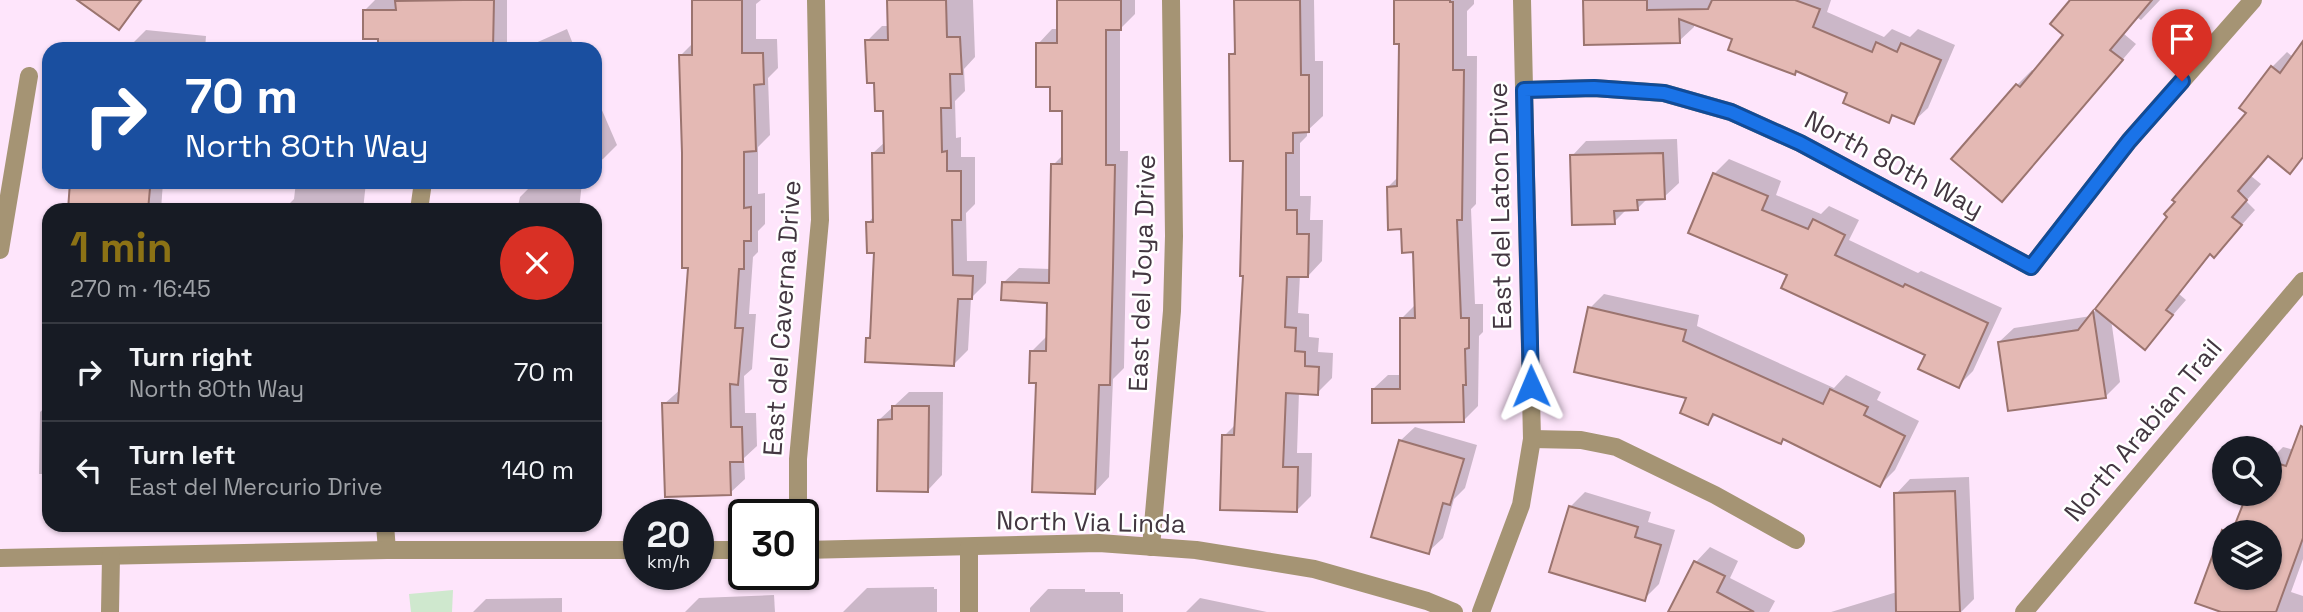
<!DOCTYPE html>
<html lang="en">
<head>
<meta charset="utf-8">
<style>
	:root { --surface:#171b24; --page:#20242c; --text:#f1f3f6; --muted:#9ea1a6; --line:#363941; --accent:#8c7215 }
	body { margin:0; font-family:"Space Grotesk",sans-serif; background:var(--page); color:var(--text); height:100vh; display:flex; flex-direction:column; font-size:26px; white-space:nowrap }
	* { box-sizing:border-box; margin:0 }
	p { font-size:23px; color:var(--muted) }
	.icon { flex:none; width:38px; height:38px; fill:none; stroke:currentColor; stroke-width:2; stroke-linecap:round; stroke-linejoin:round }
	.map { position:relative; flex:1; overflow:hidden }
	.side { position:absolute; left:42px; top:203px; width:560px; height:329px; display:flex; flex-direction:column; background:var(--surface); border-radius:21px; box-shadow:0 2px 5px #0004 }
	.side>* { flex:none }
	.guide { position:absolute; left:42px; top:42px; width:560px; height:147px; border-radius:21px; box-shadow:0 2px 5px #0004; background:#1a4fa0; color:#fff; overflow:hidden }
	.controls { position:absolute; left:2212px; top:436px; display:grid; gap:14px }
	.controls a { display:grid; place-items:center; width:70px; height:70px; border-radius:50%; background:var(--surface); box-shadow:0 2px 5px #0004; font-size:35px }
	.speed { position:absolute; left:623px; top:499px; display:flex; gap:14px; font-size:35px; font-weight:700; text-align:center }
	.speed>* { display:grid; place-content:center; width:91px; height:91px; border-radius:50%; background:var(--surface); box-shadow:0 2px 5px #0004; line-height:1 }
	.speed small { font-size:18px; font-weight:400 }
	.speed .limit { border:4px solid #111; border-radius:10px; background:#fff; color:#111 }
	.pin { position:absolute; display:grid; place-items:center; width:60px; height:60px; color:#fff; margin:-72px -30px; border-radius:50% 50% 50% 0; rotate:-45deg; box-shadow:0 0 7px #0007 }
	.pin .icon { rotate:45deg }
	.me { position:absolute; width:77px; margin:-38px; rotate:359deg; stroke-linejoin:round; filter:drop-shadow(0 0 5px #0008) }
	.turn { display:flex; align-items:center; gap:24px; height:147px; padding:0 28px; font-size:32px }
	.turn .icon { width:91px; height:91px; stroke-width:2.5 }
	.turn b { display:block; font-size:49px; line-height:60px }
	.round { display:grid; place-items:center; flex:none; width:74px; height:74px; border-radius:37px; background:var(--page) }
	.summary { display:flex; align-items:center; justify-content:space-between; height:119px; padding:0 28px }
	h1 { font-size:42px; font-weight:800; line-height:52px; color:var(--accent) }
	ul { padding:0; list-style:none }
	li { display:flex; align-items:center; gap:21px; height:98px; padding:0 28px; border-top:2px solid var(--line) }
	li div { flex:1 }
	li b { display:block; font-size:26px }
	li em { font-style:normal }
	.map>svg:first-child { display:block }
</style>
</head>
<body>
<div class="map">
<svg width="2303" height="612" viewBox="0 0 2303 612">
	<rect width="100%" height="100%" fill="#fee5fb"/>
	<path fill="#cfe8ce" d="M453,590L452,612H411L409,594Z"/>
	<g fill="#0003">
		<path d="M80,0H143L119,28Z"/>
		<path d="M375,0H507V47L506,49H380V38L364,11Z"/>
		<path d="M694,0H761L756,4V39H777L778,68L768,78L770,135L758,147V194L765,193V224L758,231V252L753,257L749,314H756L752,369L744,376L745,413H756L757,446L744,458L745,479L730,493L664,404L681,389L690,267L680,56L694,42Z"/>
		<path d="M889,0H973L975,57L964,69L965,91L955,101L956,138L961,137V157H975V204L966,213L967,261H987L986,283L971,298L968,350L954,364L867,338L872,334L876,251L868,223L874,216L873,153L886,141L884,109L867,41L882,26H890Z"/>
		<path d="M1058,0H1135V14L1120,29V151H1128L1124,368L1113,379L1109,477L1095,492L1038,381L1032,351L1046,337L1049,301L1004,282L1019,268L1051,269L1053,165L1064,154V109L1052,85L1038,44L1052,29H1058Z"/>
		<path d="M1236,0H1314L1315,61H1323V116L1307,131V136L1300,143V196H1311L1310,220H1323L1322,261L1308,276L1300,275L1298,313L1309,314V337L1319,338L1318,352L1333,353L1332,378L1317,393L1299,392L1297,453H1312L1311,496L1296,511L1224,436L1236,424L1245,274L1244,159L1231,55L1237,49Z"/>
		<path d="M1395,0H1474V4L1467,11V56H1477L1476,204L1471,209L1475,304H1483V332L1479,336L1478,406L1463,421L1373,389L1388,375H1402V318L1416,304L1414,250L1403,228L1388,187L1399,176L1401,43Z"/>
		<path d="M1585,0H1831L1827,12L1884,37L1892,29L1910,37L1918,29L1955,45L1928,108L1913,122L1895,114L1888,121L1849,93L1798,70L1795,73L1735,38L1694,23V27L1679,41Z"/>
		<path d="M2072,0H2160L2141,20L2138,18L2124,34L2136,44L2002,200L1954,159L2017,85L2032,70L2034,72L2065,34Z"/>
		<path d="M567,29L575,49H522Z"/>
		<path d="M146,30L206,36L205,49H131V45Z"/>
		<path d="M2303,47V158L2290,171L2269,155L2251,176L2261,184L2246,201L2255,210L2214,256L2212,253L2179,294L2186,300L2145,347L2111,319L2120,382L2105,397L1999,342L2014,328L2091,316L2249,113L2272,67L2287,52L2294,58Z"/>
		<path d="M595,94L617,145L603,159L595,163Z"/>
		<path d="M1677,139L1679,183L1664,197L1648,198L1637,209H1627L1614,222L1572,156L1586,141Z"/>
		<path d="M1729,159L1781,181L1776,195L1821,214L1829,206L1859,220L1849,240L1918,273L1921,271L2002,308L1973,371L1958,386L1927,354L1790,274L1714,174Z"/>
		<path d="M73,182H163L161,210H70Z"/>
		<path d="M296,182H366L363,210H283L294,199Z"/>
		<path d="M535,182L551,184L550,182H582L579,210H517L520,197Z"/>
		<path d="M1604,294L1699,315L1697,326L1834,388L1846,375L1881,392L1877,400L1919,421L1895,470L1880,485L1785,438L1780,442L1717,414L1707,423L1689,396L1590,308Z"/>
		<path d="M909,392H943L942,475L928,490L879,420Z"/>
		<path d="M49,404V506V474H39L40,412Z"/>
		<path d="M1415,427L1477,445L1465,488L1454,499L1443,538L1428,552L1400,441Z"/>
		<path d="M2303,431V559L2291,592L2303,596V612H2224L2212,562L2224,550V578H2270V532H2234L2267,494H2265H2270V460L2283,447L2294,450Z"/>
		<path d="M1969,477L1974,599L1961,612H1831L1897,592L1896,494L1910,479Z"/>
		<path d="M1585,492L1651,512L1648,522L1675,530L1659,584L1644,599L1570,507Z"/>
		<path d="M1710,547L1738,561L1730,578L1775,601L1769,612H1670L1696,562Z"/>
		<path d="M934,587V589H937V612H843L867,588Z"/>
		<path d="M1048,589H1085V592H1120V594H1123V612H1030V608Z"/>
		<path d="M774,595L775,612H685L699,598Z"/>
		<path d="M562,598V612H473L486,599Z"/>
		<path d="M1200,598L1267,612H1186Z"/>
	</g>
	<g fill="#e4b9b4" stroke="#9b746f" stroke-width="2">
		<path d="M77,0H141L119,30Z"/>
		<path d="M464,0H494L493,49H378V39H363V10H396L395,1Z"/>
		<path d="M692,0H742V53H763L764,84L754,85L756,151L744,152V208L751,207V241H744V269H739L735,328H743L738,385L730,384L731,427H742L743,462H730L731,495L665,497L662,403H678L688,268H682V153L679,55H692Z"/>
		<path d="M887,0H946L947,37H960L962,74H950L951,108H941L942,152L947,151V171H961V220H952L953,275L973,276L972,299H958L954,366L865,362L866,338H870L874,253H867L866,222H873L872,153H884L883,111H875L874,83H867L865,40H888Z"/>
		<path d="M1057,0H1121V30H1106V165H1115L1113,267L1110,385H1099L1095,494L1032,492L1036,383H1029L1030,351H1046L1047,303L1001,300L1002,282L1049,283L1051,164H1062V111H1050V87H1036V43H1057Z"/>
		<path d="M1234,0H1300L1301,75H1309V132L1293,133V153H1286V210H1297V234H1309L1308,277H1287L1285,327L1296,328L1295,351L1305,352V366L1319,367L1318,395L1286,393L1283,467H1298L1297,512L1220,510L1222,435H1234L1243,276H1240L1243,161H1230L1229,54H1235Z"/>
		<path d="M1394,0H1450V2H1453V70H1464L1462,220H1457L1461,318H1469V348L1465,349L1466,385H1463L1464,422L1372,423V389H1400V318H1415L1413,252L1402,253L1401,229L1388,230L1387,187L1397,186L1399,44H1394Z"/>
		<path d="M1583,0H1647V10L1708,9L1712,0H1795L1820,9L1813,27L1872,52L1876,42L1897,52L1901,43L1941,60L1914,124L1892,115L1889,123L1843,103L1847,93L1796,71L1795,75L1728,50L1732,39L1679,19L1680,43L1584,45Z"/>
		<path d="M2070,0H2152L2110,50L2123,60L2002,202L1951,159L2016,84L2020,87L2063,35L2050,24Z"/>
		<path d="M2303,41V157L2290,174L2268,156L2238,191L2247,200L2232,217L2242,225L2214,258L2210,254L2166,310L2173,315L2145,350L2095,309L2167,217L2164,214L2175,202L2172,200L2246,113L2239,108L2271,66L2280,73Z"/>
		<path d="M1663,153L1665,199L1637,200L1638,210L1614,211L1615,224L1572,225L1570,155Z"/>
		<path d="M1713,173L1768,196L1762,210L1808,229L1813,219L1845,235L1835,255L1903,287L1905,284L1988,323L1959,388L1918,369L1925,355L1781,288L1787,275L1688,233Z"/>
		<path d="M70,182L150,188L148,210H68Z"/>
		<path d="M1588,307L1686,330L1683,341L1823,404L1830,389L1868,407L1864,415L1905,436L1880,487L1783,439L1781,444L1713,414L1708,425L1680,413L1686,398L1574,372Z"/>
		<path d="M2093,311L2106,398L2008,411L1998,342L2078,330Z"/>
		<path d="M892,406H929L928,492L877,491L878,420L892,419Z"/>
		<path d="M2301,426L2303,427V538L2276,612H2221L2195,603L2222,530L2224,531V578H2270V532H2232L2247,494H2270V461L2286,466Z"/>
		<path d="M1399,440L1464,459L1450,505L1443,503L1429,554L1371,537Z"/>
		<path d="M1955,491L1960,612H1896L1894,493Z"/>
		<path d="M1569,506L1638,527L1635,537L1661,545L1645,601L1549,572Z"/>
		<path d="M1694,561L1725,576L1717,592L1754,612H1668Z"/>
	</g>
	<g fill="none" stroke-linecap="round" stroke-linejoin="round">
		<g stroke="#a59474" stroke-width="18">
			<path d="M1524,90L1594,88L1664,93L1731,112L1800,143L2031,267L2129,141L2253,0"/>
			<path d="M419,210L423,182"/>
			<path d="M0,250L29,76"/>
			<path d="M1532,439L1581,440L1616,447L1715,495L1796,540"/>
			<path d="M798,514V459L820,220L816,0"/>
			<path d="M385,525L387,550"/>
			<path d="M1151,547L1172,311L1174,236L1171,0"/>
			<path d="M698,550H744"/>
			<path d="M803,550L1099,543L1196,550L1314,569L1427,601L1454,612"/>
			<path d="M0,558L387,550H639"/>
			<path d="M110,612L111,556"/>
			<path d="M969,612V547"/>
			<path d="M1481,612L1521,505L1532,439L1522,0"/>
			<path d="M2024,612L2303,281"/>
		</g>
	</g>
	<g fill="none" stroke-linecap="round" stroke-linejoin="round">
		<g stroke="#114b97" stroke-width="18">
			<path id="route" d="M1531,386L1524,90L1594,88L1664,93L1731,112L1800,143L2031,267L2129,141L2182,81"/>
		</g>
		<use href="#route" stroke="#1a73e8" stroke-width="12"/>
	</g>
	<g text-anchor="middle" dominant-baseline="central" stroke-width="5" stroke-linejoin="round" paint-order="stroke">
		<g font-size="26" fill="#433741" stroke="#fff">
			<text transform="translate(1894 164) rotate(28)">North 80th Way</text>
			<text transform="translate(1500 206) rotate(-91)">East del Laton Drive</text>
			<text transform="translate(1142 273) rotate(-88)">East del Joya Drive</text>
			<text transform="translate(782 318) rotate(-86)">East del Caverna Drive</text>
			<text transform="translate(2143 430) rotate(-50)">North Arabian Trail</text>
			<text transform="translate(1091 522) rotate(1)">North Via Linda</text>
		</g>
	</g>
</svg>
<div class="controls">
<a><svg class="icon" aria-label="search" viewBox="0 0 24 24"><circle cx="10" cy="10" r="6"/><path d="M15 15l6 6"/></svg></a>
<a><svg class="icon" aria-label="layers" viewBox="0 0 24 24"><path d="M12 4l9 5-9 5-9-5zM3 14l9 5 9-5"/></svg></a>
</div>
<div class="speed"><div>20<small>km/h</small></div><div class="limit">30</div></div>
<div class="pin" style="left:2182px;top:81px;background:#d93025"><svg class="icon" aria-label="arrive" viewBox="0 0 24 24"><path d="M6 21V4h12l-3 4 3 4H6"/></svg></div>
<svg class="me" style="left:1531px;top:386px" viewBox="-20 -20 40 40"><path d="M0-17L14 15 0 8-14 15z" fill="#1a73e8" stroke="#fff" stroke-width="4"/></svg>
<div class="guide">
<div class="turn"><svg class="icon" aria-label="right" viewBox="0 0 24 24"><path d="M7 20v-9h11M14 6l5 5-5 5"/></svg><div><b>70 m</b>North 80th Way</div></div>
</div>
<section class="side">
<div class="summary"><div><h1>1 min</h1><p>270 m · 16:45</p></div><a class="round" style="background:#d93025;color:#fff"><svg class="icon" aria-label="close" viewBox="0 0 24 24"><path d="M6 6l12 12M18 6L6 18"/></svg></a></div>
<ul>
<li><svg class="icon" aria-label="right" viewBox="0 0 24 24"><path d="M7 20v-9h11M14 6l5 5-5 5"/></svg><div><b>Turn right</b><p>North 80th Way</p></div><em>70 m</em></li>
<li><svg class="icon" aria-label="left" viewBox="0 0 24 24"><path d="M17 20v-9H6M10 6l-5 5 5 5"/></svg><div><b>Turn left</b><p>East del Mercurio Drive</p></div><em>140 m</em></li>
</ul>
</section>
</div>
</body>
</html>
